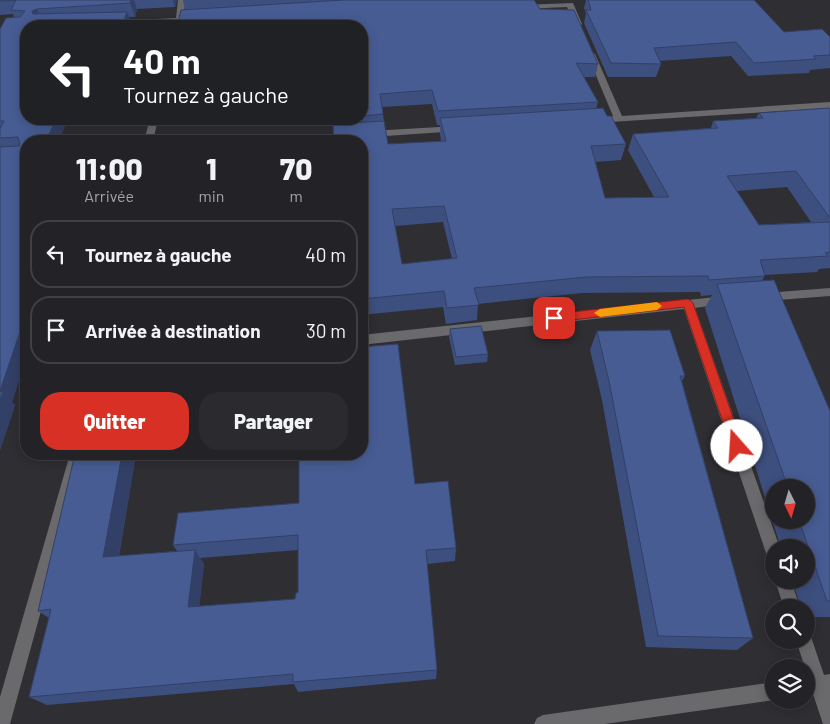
<!DOCTYPE html>
<html lang="fr">
<head>
<meta charset="utf-8">
<style>
	:root { --surface:#232226; --page:#2b2a2e; --text:#f1f3f6; --muted:#a3a4a7; --line:#403f43; --accent:#d93025 }
	body { margin:0; font-family:Barlow,sans-serif; background:var(--page); color:var(--text); height:100vh; display:flex; flex-direction:column; font-size:19px; white-space:nowrap }
	* { box-sizing:border-box; margin:0 }
	p { font-size:16px; color:var(--muted) }
	.icon { flex:none; width:28px; height:28px; fill:none; stroke:currentColor; stroke-width:2; stroke-linecap:round; stroke-linejoin:round }
	.map { position:relative; flex:1; overflow:hidden }
	.drawer { position:absolute; left:20px; top:135px; width:348px; height:325px; display:flex; flex-direction:column; background:var(--surface); border-radius:20px; box-shadow:0 2px 12px #0003,0 0 0 1px var(--line) }
	.drawer>* { flex:none }
	.guide { position:absolute; left:20px; top:20px; width:348px; height:105px; border-radius:20px; box-shadow:0 2px 12px #0003,0 0 0 1px var(--line); background:#202124; color:#fff; overflow:hidden }
	.needle { width:32px; rotate:175deg }
	.buttons { position:absolute; left:765px; top:479px; display:grid; gap:10px }
	.buttons a { display:grid; place-items:center; width:50px; height:50px; border-radius:50%; background:var(--surface); box-shadow:0 2px 12px #0003,0 0 0 1px var(--line); font-size:25px }
	.pin { position:absolute; display:grid; place-items:center; width:42px; height:42px; color:#fff; margin:-21px; border-radius:10px; box-shadow:0 2px 8px #0006 }
	.me { position:absolute; width:55px; margin:-28px; rotate:341deg; stroke-linejoin:round; filter:drop-shadow(0 0 4px #0008) }
	.turn { display:flex; align-items:center; gap:18px; height:105px; padding:0 20px; font-size:22px }
	.turn .icon { width:65px; height:65px; stroke-width:2.5 }
	.turn b { display:block; font-size:35px; line-height:42px }
	.eta { display:flex; justify-content:space-evenly; align-items:center; height:85px; text-align:center }
	.eta b { font-size:30px; font-weight:800; line-height:35px }
	.cta { display:flex; gap:10px; margin-top:auto; padding:10px 20px }
	.cta a { flex:1; height:58px; border-radius:20px; background:var(--accent); color:#fff; font-size:20px; font-weight:800; line-height:58px; text-align:center }
	.cta a+a { background:var(--page); color:var(--text) }
	ul { padding:0; list-style:none }
	li { display:flex; align-items:center; gap:15px; height:68px; margin:0 10px 8px; padding:0 10px; border:2px solid var(--line); border-radius:20px }
	li div { flex:1 }
	li b { display:block; font-size:19px }
	li em { font-style:normal }
	.map>svg:first-child { display:block }
</style>
</head>
<body>
<div class="map">
<svg width="830" height="724" viewBox="0 0 830 724">
	<rect width="100%" height="100%" fill="#2f2e33"/>
	<g fill="none" stroke-linecap="round" stroke-linejoin="round">
		<g fill="#6a696b" fill-rule="evenodd">
			<path d="M178,0H186L183,17H198V21L182,22V26H174L175,22L116,25L112,23L116,21L176,18Z"/>
			<path d="M573,3L582,24L581,26H575L567,7L522,9L518,7L522,5Z"/>
			<path d="M588,52L595,54L622,116L830,102V108L610,122L606,119L613,116L587,54Z"/>
			<path d="M150,119H158L153,141H144Z"/>
			<path d="M456,126L459,127V131L371,137L366,134L371,131Z"/>
			<path d="M351,133L356,136L354,138L303,141H249L254,138Z"/>
			<path d="M830,288V296L765,301L759,297L765,293Z"/>
			<path d="M725,296L731,300L729,303L695,308L780,548H774V560L769,558L766,553L684,309L361,345V335Z"/>
			<path d="M70,454H84L10,724H0V697Z"/>
			<path d="M775,580H791L800,608H784Z"/>
			<path d="M806,633L810,634L824,675L830,674V724H823L813,694L806,695V668H805L796,640H806Z"/>
			<path d="M774,682V700L605,724H534L537,718L543,715Z"/>
		</g>
	</g>
	<g fill="#3d4f7e" fill-rule="evenodd">
		<path d="M0,0H177L175,7L137,9L135,17H129L132,25L26,141V358L12,402L15,405L0,450V29L14,18L13,14L0,15Z"/>
		<path d="M183,0H534L540,9L598,64L595,77H584L598,102L596,109L607,116L626,144L621,160L595,162L605,198L654,197L628,150L633,134L711,128L713,121L756,118L759,113L830,109V268L819,269L817,272L765,275L762,281L830,411V617H806V608H801L792,580H806V548H781L705,308L712,295L701,296L700,292L582,293L478,304L477,320L446,324L443,307L361,315V141L334,124L333,119H361V26L185,9ZM432,104L437,125H440V134L441,141L388,144L384,121L382,107ZM787,187L811,222L759,225L737,191ZM443,222L452,259L402,264L395,226ZM774,488H806V520H774Z"/>
		<path d="M586,0H754L784,32L830,37V68L810,70L809,73L748,76L731,56L659,61L661,64L656,77H608L584,23L586,13L584,8Z"/>
		<path d="M450,329L488,354L487,362L455,365L449,337Z"/>
		<path d="M597,331L685,376L682,381L753,638L737,650L646,647L602,400L590,350Z"/>
		<path d="M136,454L119,556L177,551L173,545L299,503L415,484L456,548L455,561L427,564L437,670L436,679L298,692L294,684L47,705L29,697L49,618L38,611ZM298,550V592L295,599L199,606L204,564L200,558Z"/>
	</g>
	<g fill="#324067">
		<path d="M131,0H134L137,9L135,17L130,3Z"/>
		<path d="M173,0H177L175,7Z"/>
		<path d="M37,9L43,22L33,14L32,11Z"/>
		<path d="M127,12L132,25V26H122Z"/>
		<path d="M56,119H68L59,141H46Z"/>
		<path d="M26,314V358L12,402L15,405L0,450V391Z"/>
		<path d="M122,454H136L116,571L103,557Z"/>
		<path d="M195,550L204,564L198,619L188,607Z"/>
	</g>
	<g fill="#475c93" stroke="#324067" fill-rule="evenodd">
		<path d="M0,0H131L130,3L37,9L32,11L33,14L127,12L122,26H26V119H56L46,141H26V314L0,391V147L18,146L20,145L18,137L0,138V129L4,121H0V29L6,18L20,17L25,11L11,10L16,0L0,1Z"/>
		<path d="M344,0H534L540,9L574,10L598,64L576,63L598,102L438,111L432,90L380,94L383,114L361,116V26H177L181,10Z"/>
		<path d="M588,0H754L784,32L822,29L830,37V55L813,56L816,59L754,63L736,42L654,48L661,64L611,63L586,10H591Z"/>
		<path d="M603,108L607,116H611L626,144L591,146L605,198L669,197L633,134L718,128L713,121L763,118L759,113L829,108L830,109V218L796,171L727,176L759,225L830,222V252L825,253L828,256L760,260L765,276L709,280L708,276L587,277L474,288L479,305L447,308L444,291L361,299V141H334L333,124L384,121L388,144L446,141L440,118ZM444,206L457,258L402,264L392,209Z"/>
		<path d="M774,280L830,411V601H827L799,520H806V488H788L717,284Z"/>
		<path d="M481,326L488,354L456,357L450,329Z"/>
		<path d="M670,330L685,376H680L753,638L658,636L609,381L597,331Z"/>
		<path d="M398,344L415,484L448,481L456,548L426,550L437,670L293,682V674L29,697L51,609L38,611L75,454H122L103,557L195,550L188,607L295,599L296,593L298,592V535L173,545L178,513L299,503V454H361V347Z"/>
		<path d="M3,391L0,401V392Z"/>
	</g>
	<path fill="#d93025" stroke="#8d1f18" d="M688,299L693,303L743,446L741,450L737,451L733,450L731,446L684,307L554,322L548,318L554,314Z"/>
	<path fill="#f59e0b" d="M657,302L662,306L657,310L600,317L594,313L600,309Z"/>
</svg>
<div class="buttons">
<a><svg class="needle" viewBox="-14 -14 28 28"><path d="M0-13l5 13h-10z" fill="#e53935"/><path d="M0 13l5-13h-10z" fill="#a3a4a7"/></svg></a>
<a><svg class="icon" aria-label="sound" viewBox="0 0 24 24"><path d="M4 9h4l5-4v14l-5-4H4zM17 9q2 3 0 6"/></svg></a>
<a><svg class="icon" aria-label="search" viewBox="0 0 24 24"><circle cx="10" cy="10" r="6"/><path d="M15 15l6 6"/></svg></a>
<a><svg class="icon" aria-label="layers" viewBox="0 0 24 24"><path d="M12 4l9 5-9 5-9-5zM3 14l9 5 9-5"/></svg></a>
</div>
<div class="pin" style="left:554px;top:318px;background:#d93025"><svg class="icon" aria-label="arrive" viewBox="0 0 24 24"><path d="M6 21V4h12l-3 4 3 4H6"/></svg></div>
<svg class="me" style="left:737px;top:446px" viewBox="-20 -20 40 40"><circle r="19" fill="#fff"/><path d="M0-13L10 11 0 6-10 11z" fill="#d93025"/></svg>
<div class="guide">
<div class="turn"><svg class="icon" aria-label="left" viewBox="0 0 24 24"><path d="M17 20v-9H6M10 6l-5 5 5 5"/></svg><div><b>40 m</b>Tournez à gauche</div></div>
</div>
<section class="drawer">
<div class="eta">
<div><b>11:00</b><p>Arrivée</p></div>
<div><b>1</b><p>min</p></div>
<div><b>70</b><p>m</p></div>
</div>
<ul>
<li><svg class="icon" aria-label="left" viewBox="0 0 24 24"><path d="M17 20v-9H6M10 6l-5 5 5 5"/></svg><div><b>Tournez à gauche</b></div><em>40 m</em></li>
<li><svg class="icon" aria-label="arrive" viewBox="0 0 24 24"><path d="M6 21V4h12l-3 4 3 4H6"/></svg><div><b>Arrivée à destination</b></div><em>30 m</em></li>
</ul>
<div class="cta"><a>Quitter</a><a>Partager</a></div>
</section>
</div>
</body>
</html>
